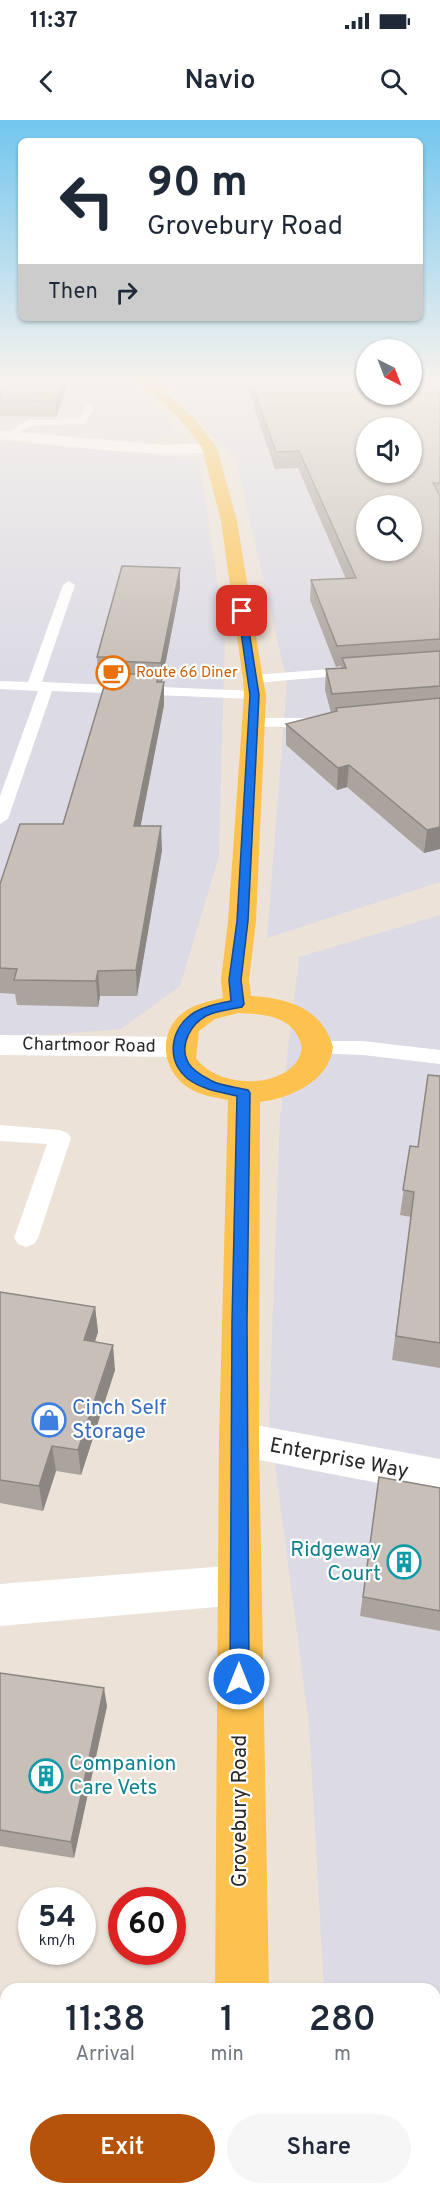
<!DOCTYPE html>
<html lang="en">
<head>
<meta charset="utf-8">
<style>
	:root { --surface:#fff; --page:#f6f6f7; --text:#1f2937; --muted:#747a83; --accent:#b45309 }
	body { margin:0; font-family:Overpass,sans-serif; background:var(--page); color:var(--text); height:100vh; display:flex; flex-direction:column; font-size:22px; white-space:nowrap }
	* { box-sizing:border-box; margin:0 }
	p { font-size:20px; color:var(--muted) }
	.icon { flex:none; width:33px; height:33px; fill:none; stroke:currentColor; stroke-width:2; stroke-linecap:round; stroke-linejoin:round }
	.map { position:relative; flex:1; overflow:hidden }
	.details { position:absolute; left:0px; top:1863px; width:441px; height:212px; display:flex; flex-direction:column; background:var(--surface); border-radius:18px 18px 0 0; box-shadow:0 2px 4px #0004 }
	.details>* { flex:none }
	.guide { position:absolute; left:18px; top:18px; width:405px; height:183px; border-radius:9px; box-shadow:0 2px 4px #0004; background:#fff; color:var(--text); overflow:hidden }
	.needle { width:39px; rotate:138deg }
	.fabs { position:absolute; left:356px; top:219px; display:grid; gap:12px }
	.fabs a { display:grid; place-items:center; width:66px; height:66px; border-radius:50%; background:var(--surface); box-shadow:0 2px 4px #0004; font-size:30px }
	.speed { position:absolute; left:18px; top:1767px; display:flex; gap:12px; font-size:30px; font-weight:700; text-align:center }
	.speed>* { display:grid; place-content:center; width:78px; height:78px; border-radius:50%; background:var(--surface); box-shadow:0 2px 4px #0004; line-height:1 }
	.speed small { font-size:15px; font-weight:400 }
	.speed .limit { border:9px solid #d22; background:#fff; color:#111 }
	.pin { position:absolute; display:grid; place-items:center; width:51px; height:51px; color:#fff; margin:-26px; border-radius:12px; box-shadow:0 3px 9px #0006 }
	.me { position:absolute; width:66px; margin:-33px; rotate:0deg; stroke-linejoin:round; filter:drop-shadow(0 0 4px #0008) }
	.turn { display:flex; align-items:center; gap:21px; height:126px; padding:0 30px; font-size:27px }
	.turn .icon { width:78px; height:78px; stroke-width:2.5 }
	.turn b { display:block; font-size:42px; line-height:51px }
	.then { display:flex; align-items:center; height:57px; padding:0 30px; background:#0003; gap:12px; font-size:22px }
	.eta { display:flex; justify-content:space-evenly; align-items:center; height:102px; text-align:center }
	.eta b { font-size:36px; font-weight:600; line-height:42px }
	.primary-button { display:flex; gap:12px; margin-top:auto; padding:12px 30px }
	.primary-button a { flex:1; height:69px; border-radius:36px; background:var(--accent); color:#fff; font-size:24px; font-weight:600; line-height:69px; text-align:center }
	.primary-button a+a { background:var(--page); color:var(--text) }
	.status { display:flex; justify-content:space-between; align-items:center; height:42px; padding:0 30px; background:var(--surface); direction:ltr }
	.status svg { height:16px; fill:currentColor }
	header { display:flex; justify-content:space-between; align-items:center; height:78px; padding:0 30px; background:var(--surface); font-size:27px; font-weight:600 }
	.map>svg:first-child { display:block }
</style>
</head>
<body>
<div class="status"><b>11:37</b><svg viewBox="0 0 49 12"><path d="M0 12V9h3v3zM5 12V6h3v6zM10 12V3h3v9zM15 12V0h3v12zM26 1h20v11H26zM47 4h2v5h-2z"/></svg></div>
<header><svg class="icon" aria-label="back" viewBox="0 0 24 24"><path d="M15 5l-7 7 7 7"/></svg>Navio<svg class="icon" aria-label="search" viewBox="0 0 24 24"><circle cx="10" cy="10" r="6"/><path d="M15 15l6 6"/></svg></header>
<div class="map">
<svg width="440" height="2074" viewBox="0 0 440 2074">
	<rect width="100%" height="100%" fill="#ece2d8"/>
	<g fill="#dcdae4" fill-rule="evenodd">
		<path d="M0,259H130L176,308L149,323L0,310Z"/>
		<path d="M161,259H366V274H411L440,259V762L267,818L287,562L236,340ZM366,308H411V352H366ZM366,386H411V430H366Z"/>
		<path d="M0,321L199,339L225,514L219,736L180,866L121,909L0,919Z"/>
		<path d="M440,795V2074H330V2069L435,2068V1869H324L309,1605L269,1298L280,997L299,837Z"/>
	</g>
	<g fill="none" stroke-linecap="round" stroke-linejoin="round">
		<g fill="#fff" fill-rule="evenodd">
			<path d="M87,284L95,286L85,304L30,306L10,318L1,316L28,300L79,299Z"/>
			<path d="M69,461L75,465L42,562L255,571L262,575L255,579L52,571L8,699L0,704V676L38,571L0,569V561L28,562L63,465Z"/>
			<path d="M356,547L361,548L363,551L361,554L253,563L246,559L253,555Z"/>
			<path d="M253,598H318L326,603L318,608L248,606L245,603L248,600Z"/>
			<path d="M318,921H363L440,930V944L363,935L311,933L308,928L311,923Z"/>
			<path d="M0,1005L60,1010L68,1013L71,1018L38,1118L34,1124L26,1127L18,1124L14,1118L47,1024L0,1021Z"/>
		</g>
		<g fill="#fff" fill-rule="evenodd">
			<path d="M0,311L162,325L209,323L217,328C203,344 30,322 0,319Z"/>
			<path d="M239,1302L440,1339V1375L239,1336L225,1331L219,1319L225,1307Z"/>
			<path d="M239,1445L254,1451L261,1465L254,1479L239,1485L0,1506V1464Z"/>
		</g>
		<path fill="#fff" fill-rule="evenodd" d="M0,915L178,917L189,920L193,927L189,934L178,937L0,935Z"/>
		<g fill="#fcc24d" fill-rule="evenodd">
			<path d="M137,259H152L194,298L217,328L237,401L263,559L266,575L256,801L249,860L251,876C288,878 322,888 333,927C329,962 290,978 260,982L259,1319L269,1869H215L219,1319L228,980C212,977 193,974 181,962C159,941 161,906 187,890C198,883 211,881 223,878L221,860L228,801L244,575L243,559L221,401L202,328L184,304ZM238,893C266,894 294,896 302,927C297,970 218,971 196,938L199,911L215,899Z"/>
			<rect x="214" y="2068" width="60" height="6"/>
		</g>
	</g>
	<g fill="#aba49e">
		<path d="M0,259H70L56,297L0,296Z"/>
		<path d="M244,259H440V729L424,733L347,667L337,670L286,625V604L331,593L325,570L326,549L341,548V546L336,547L310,480L311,460L346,459L298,348L275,349Z"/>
		<path d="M180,468L162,562H164V585L140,706L162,730L137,876H100L98,887L17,885L15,874L0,873V764L63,704L107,559H98L97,537Z"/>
		<path d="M440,956V1248L392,1240L411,1097L400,1095L410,1026L418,1027Z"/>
		<path d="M0,1172L95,1187L98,1212L95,1222L115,1250L81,1355L56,1351L43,1391L0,1383Z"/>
		<path d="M379,1357L440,1368V1511L360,1496Z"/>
		<path d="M0,1553L107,1586L74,1738L0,1726Z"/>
		<path d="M6,1995V2055L1,2054L0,2052V2022Z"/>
	</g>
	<g fill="#8b8681">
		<path d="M63,259H70L56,297L55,281Z"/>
		<path d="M180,448V468L161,565V543Z"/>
		<path d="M164,562V585L136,730L134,706Z"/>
		<path d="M349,645L347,667L337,670L338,648Z"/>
		<path d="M161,706L162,730L137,876L136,850Z"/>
		<path d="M440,707V729L424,733L427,710Z"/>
		<path d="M98,851L100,876L98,887L96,861Z"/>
		<path d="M95,1187L98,1212L87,1245L84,1220Z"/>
		<path d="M113,1225L115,1250L81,1355L78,1330Z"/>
		<path d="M52,1326L56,1351L43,1391L39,1366Z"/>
		<path d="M104,1568L107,1586L74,1738L71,1722Z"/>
		<path d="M130,2068H134L133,2074H130Z"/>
	</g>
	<g fill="#c7bfb8" stroke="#8b8681" stroke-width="1.5" fill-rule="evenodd">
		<path d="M0,259H63L55,281L0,280Z"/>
		<path d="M250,259H366V274H411V259H440V363H433L440,376V519L337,526L311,460L356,458L299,331L276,332ZM366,308H411V352H366ZM366,386H411V430H366Z"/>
		<path d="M122,446L180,448L161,543L112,541L113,537H97Z"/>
		<path d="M440,531V566L332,574L326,549L346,548L342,538Z"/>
		<path d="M108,553L158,555L157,562H164L134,706H161L136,850L98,851L96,861L14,860L17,849L0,848V764L20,704H63Z"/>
		<path d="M440,578V707L427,710L349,645L338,648L286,604L337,591L336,588Z"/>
		<path d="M428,955L440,956V1223L396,1216L414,1072L403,1070L410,1026L418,1027Z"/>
		<path d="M0,1172L95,1187L84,1220L113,1225L78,1330L52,1326L39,1366L0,1360Z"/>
		<path d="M379,1357L440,1368V1491L363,1477Z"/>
		<path d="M0,1553L104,1568L71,1722L0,1710Z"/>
		<path d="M6,1995V2046L0,2044V2022Z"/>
		<path d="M67,2068H130V2074H66Z"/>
	</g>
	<linearGradient id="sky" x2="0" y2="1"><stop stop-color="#72c6ef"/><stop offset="0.47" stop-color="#f6f2ed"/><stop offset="1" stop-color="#f6f2ed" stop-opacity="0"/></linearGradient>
	<rect width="440" height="550" fill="url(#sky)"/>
	<path fill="#1a73e8" stroke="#114b97" stroke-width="1.5" d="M242,489L246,491L259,575L248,801L241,860L244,884L242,887C229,890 218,890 206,896C191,904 180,924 187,940C191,950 203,956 212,961C222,966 236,967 248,970L250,973L247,1202L249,1559L246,1566L239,1568L233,1566L230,1559L232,1202L237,976C220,972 203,970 188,959C165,940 170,907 195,892C206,886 219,883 231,881L229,860L237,801L250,575L238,491Z"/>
	<defs>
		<g id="cafe-ring" transform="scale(1.725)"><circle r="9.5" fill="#fff" stroke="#e8710a" stroke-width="1.5"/><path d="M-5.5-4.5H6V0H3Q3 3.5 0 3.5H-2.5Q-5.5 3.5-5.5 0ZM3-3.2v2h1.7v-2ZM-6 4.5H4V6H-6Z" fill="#e8710a"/></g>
		<g id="shop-ring" transform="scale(1.725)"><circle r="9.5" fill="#fff" stroke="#3f7fe0" stroke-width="1.5"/><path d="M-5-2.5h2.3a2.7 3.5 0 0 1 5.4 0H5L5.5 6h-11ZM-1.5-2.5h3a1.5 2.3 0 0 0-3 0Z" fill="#3f7fe0"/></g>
		<g id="building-ring" transform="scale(1.725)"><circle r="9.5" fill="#fff" stroke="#0f9aa8" stroke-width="1.5"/><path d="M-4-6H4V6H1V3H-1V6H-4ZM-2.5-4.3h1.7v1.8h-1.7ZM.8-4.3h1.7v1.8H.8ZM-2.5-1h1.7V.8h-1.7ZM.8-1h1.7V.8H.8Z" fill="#0f9aa8"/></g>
	</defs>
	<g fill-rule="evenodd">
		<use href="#cafe-ring" x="113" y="553"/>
		<use href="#shop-ring" x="49" y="1300"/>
		<use href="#building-ring" x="404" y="1442"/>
		<use href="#building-ring" x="46" y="1656"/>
	</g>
	<g text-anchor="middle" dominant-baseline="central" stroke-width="4.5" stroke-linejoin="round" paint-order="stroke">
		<g font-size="15" fill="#c56008" stroke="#fff" text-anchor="start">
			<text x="136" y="553">Route 66 Diner</text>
		</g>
		<g font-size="18" fill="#282828" stroke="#fff">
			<text transform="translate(89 926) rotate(1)">Chartmoor Road</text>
		</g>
		<g font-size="21" fill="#366cbe" stroke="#fff" text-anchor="start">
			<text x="72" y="1288">Cinch Self<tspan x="72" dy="24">Storage</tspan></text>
		</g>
		<g font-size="21" fill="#282828" stroke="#fff">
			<text transform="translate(339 1339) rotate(11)">Enterprise Way</text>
			<text transform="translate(240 1691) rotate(-90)">Grovebury Road</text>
		</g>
		<g font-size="21" fill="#0d838f" stroke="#fff" text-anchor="end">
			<text x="381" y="1430">Ridgeway<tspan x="381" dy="24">Court</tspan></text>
			<text x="69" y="1644" text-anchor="start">Companion<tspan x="69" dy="24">Care Vets</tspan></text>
		</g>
	</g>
</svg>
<div class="fabs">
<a><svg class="needle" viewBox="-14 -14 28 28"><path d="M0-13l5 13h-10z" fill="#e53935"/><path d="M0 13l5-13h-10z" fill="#747a83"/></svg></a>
<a><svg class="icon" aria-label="sound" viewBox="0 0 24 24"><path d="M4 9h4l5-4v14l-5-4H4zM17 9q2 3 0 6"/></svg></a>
<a><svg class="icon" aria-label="search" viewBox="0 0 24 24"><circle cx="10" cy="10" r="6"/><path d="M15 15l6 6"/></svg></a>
</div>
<div class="speed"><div>54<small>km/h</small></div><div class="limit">60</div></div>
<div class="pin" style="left:242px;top:491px;background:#d93025"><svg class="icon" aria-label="arrive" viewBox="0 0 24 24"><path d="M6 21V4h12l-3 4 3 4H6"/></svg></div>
<svg class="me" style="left:239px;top:1559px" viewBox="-20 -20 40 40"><circle r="17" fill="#1a73e8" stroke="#fff" stroke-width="3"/><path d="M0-11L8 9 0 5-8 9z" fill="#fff"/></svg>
<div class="guide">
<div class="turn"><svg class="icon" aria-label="left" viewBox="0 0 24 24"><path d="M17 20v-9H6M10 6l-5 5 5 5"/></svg><div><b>90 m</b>Grovebury Road</div></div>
<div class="then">Then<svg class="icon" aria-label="right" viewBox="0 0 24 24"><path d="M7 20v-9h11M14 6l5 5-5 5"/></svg></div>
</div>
<section class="details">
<div class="eta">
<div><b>11:38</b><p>Arrival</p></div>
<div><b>1</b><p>min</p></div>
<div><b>280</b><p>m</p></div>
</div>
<div class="primary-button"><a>Exit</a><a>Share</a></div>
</section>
</div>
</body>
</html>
